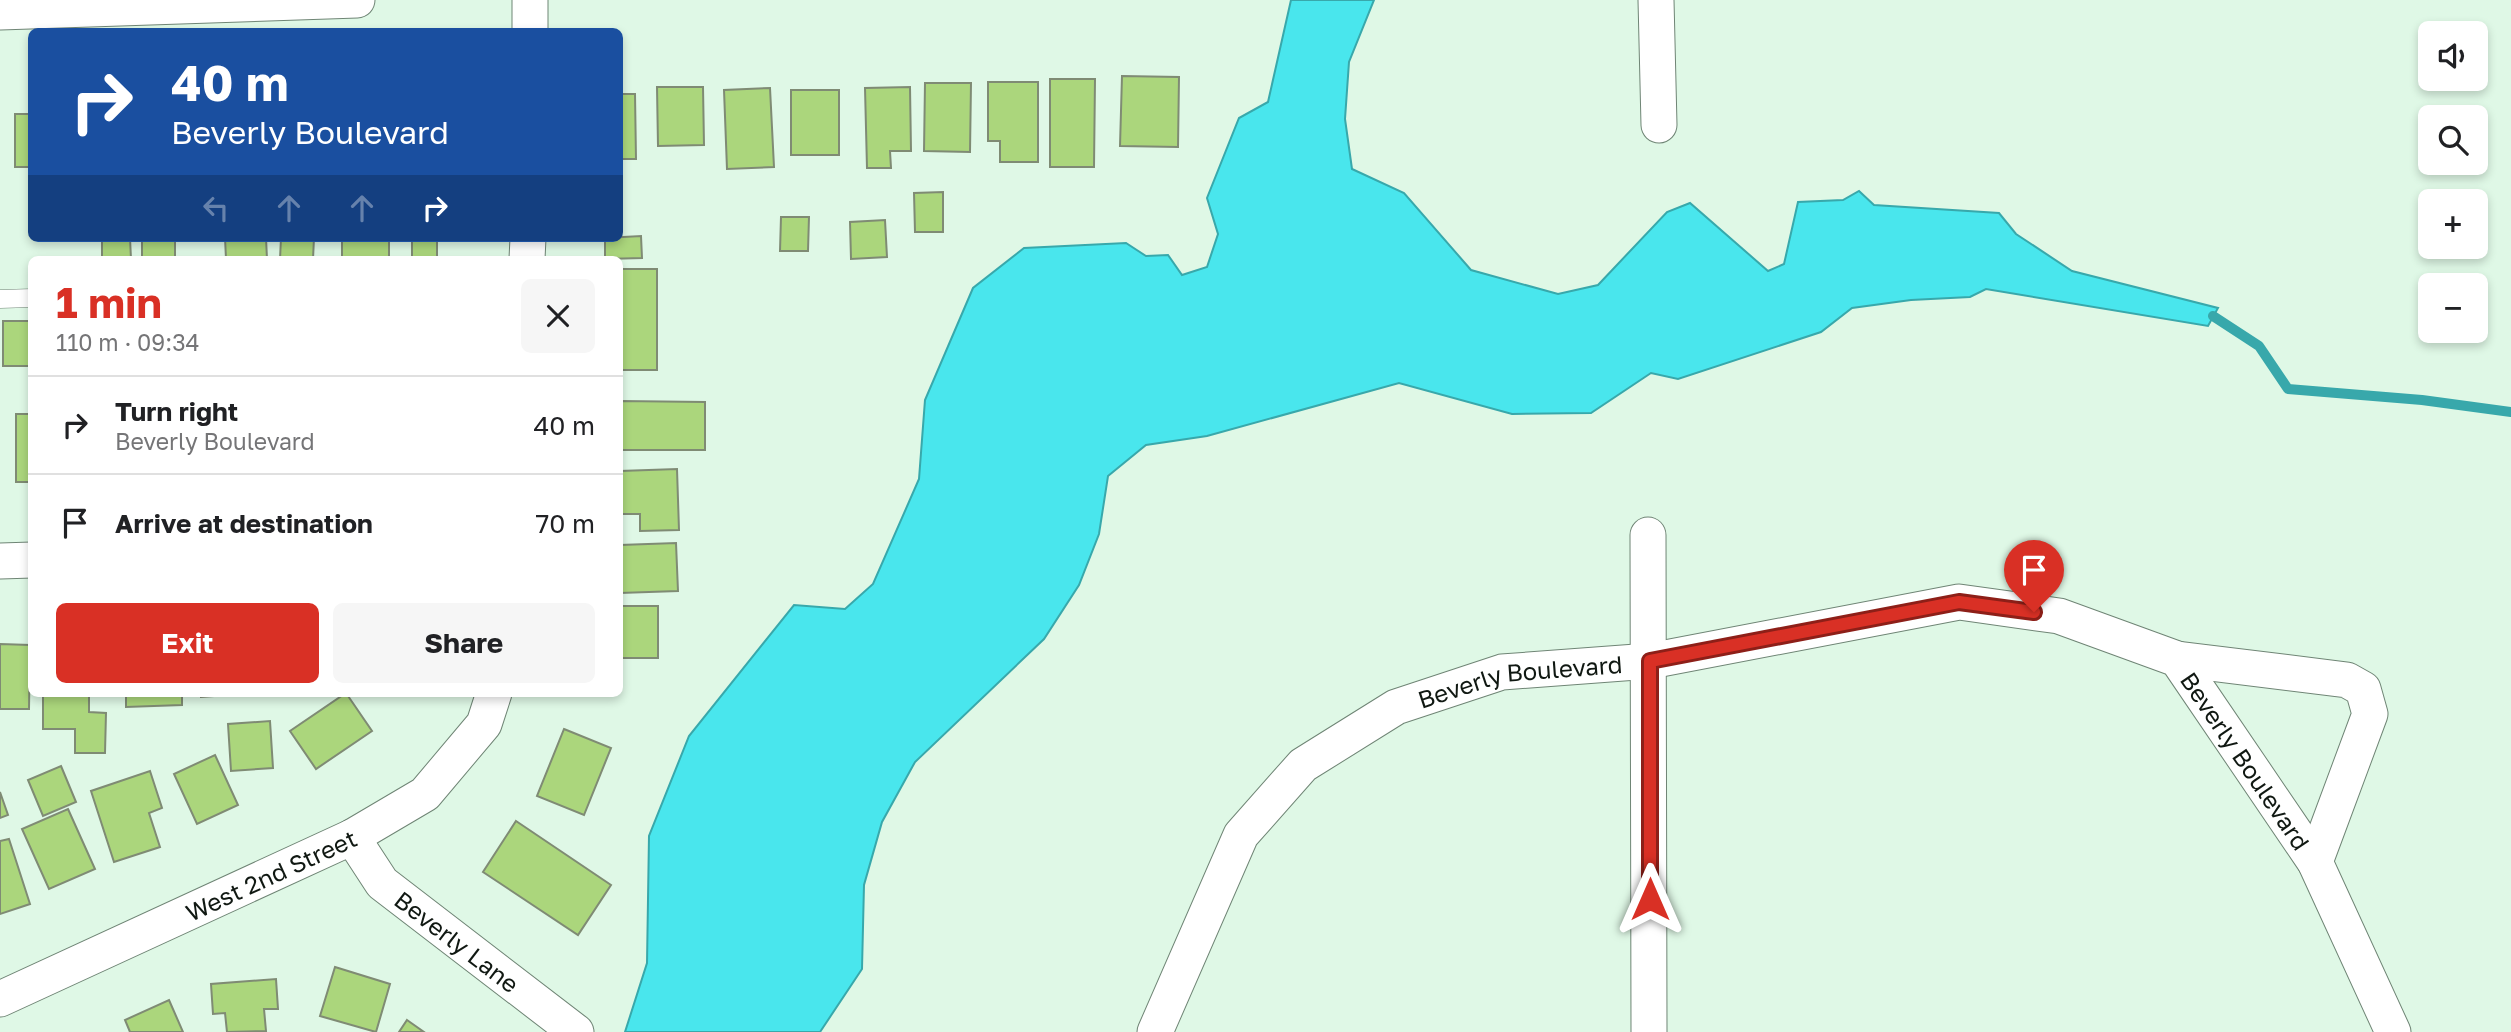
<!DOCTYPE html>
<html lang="en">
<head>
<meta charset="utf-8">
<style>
	:root { --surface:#fff; --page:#f6f6f6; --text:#202124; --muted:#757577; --line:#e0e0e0; --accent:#d93025 }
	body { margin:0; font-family:"Golos Text",sans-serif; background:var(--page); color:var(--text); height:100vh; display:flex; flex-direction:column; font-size:26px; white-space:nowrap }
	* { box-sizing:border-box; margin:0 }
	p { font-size:23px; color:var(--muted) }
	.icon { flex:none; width:38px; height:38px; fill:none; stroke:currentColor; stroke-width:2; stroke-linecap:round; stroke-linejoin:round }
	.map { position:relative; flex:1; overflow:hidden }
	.panel { position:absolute; left:28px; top:256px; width:595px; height:441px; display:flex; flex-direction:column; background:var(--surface); border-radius:10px; box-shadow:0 4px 10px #0003 }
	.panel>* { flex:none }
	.guide { position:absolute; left:28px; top:28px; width:595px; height:214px; border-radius:10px; box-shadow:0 4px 10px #0003; background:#1a4fa0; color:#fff; overflow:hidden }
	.fabs { position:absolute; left:2418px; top:21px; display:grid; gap:14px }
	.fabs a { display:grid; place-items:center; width:70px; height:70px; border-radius:10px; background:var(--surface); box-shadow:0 4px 10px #0003; font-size:35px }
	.pin { position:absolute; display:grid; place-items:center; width:60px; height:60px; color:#fff; margin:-72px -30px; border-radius:50% 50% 50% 0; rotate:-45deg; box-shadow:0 0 7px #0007 }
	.pin .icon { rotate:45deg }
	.me { position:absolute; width:77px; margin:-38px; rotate:0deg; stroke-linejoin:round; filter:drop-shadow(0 0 5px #0008) }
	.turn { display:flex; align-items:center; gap:24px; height:147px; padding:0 28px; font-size:32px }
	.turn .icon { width:91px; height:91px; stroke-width:2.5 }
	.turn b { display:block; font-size:49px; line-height:60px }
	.lanes { display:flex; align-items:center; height:66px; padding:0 28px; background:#0003; justify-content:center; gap:35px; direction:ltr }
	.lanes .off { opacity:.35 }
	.round { display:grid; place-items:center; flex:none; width:74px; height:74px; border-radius:10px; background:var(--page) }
	.head { display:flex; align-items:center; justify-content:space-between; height:119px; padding:0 28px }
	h1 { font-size:42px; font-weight:700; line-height:52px; color:var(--accent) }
	.action { display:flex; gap:14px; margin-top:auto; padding:14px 28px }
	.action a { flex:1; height:80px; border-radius:10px; background:var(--accent); color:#fff; font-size:28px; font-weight:700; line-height:80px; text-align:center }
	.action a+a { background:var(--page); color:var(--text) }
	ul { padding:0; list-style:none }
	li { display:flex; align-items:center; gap:21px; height:98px; padding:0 28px; border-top:2px solid var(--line) }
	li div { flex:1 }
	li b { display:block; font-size:26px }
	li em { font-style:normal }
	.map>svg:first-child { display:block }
</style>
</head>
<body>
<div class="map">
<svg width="2511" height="1032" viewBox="0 0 2511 1032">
	<rect width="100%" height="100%" fill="#dff8e6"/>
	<path fill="#49e6ed" stroke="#38a8ab" stroke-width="2" d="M1291,0H1374L1349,62L1345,119L1352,169L1404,193L1471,270L1558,294L1598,285L1667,212L1690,203L1768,271L1784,264L1798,202L1843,200L1859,191L1874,205L1999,213L2016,234L2072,271L2218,308L2208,326L1986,289L1970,297L1911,300L1852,308L1821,332L1678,379L1651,373L1591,413L1512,414L1399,383L1207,436L1146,445L1108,476L1099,534L1079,585L1044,639L915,762L882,822L864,885L862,969L820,1032H625L647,963L649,836L689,736L794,605L845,609L873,584L919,479L925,400L973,288L1024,248L1126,243L1146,256L1168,255L1182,275L1207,267L1218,234L1207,198L1239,118L1268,102Z"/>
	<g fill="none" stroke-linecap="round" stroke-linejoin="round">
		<path stroke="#38a8ab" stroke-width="10" d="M2213,316L2259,346L2288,389L2422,400L2511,412"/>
	</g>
	<g fill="#abd67c" stroke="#7f8b74" stroke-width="2">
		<path d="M1122,76L1179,77L1178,147L1120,146Z"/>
		<path d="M1050,79H1095L1094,167H1050Z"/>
		<path d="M988,82H1038V162H1000V141H988Z"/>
		<path d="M925,83H971L970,152L924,151Z"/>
		<path d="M657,87H703L704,145L658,146Z"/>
		<path d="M910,87L911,151H890L891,168H867L865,88Z"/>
		<path d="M770,88L774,167L727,169L724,90Z"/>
		<rect x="791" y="90" width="48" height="65"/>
		<path d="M620,94H635L636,159H620Z"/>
		<rect x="15" y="114" width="17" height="53"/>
		<path d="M943,192V232H915L914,193Z"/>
		<path d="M781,217H809L808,251H780Z"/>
		<path d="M885,220L887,257L851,259L850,222Z"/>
		<path d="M641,236L642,258L605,259V238Z"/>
		<path d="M102,238H130L131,259H102Z"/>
		<rect x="142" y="238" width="33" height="21"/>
		<path d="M225,238H266L267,259H226Z"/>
		<path d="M281,238H314L313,259H280Z"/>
		<rect x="342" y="238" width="47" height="21"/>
		<rect x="412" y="238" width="25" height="21"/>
		<rect x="620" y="269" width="37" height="101"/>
		<rect x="3" y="321" width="29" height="45"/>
		<path d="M620,401L705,402V450H620Z"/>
		<rect x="16" y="414" width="16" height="68"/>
		<path d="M677,469L679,530L640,531V514H620V471Z"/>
		<path d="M676,543L678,591L620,593V545Z"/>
		<rect x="620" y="606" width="38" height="52"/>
		<path d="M0,644L30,645L29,709H0Z"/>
		<path d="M43,693H89V712L106,713L105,753H75V729H43Z"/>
		<path d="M126,693H182V705L126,707Z"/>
		<path d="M201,693H242V694L201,697Z"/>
		<path d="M346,693L372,731L316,769L290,731Z"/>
		<path d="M270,721L273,768L231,771L228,724Z"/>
		<path d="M564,729L611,748L584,815L537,796Z"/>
		<path d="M215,755L238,805L197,824L174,774Z"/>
		<path d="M61,766L76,802L43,816L28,780Z"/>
		<path d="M150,771L162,808L149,813L160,847L114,862L91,791Z"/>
		<path d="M0,792L8,815L0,818Z"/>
		<path d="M68,809L95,869L49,889L22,829Z"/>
		<path d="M516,821L611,885L578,935L483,872Z"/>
		<path d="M9,839L30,904L0,914V841Z"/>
		<path d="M335,967L390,984L376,1032L320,1016Z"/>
		<path d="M276,979L278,1009H264L266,1031L227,1032L225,1013L213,1014L211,984Z"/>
		<path d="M169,1000L183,1032H130L125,1020Z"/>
		<path d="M407,1020L424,1032H399Z"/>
	</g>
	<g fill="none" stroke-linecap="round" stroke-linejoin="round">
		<g stroke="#6f8575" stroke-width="19">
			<path id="lane" d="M0,299L32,298"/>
		</g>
		<g stroke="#6f8575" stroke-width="37">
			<g id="street">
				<path d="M1656,0L1659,125"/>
				<path d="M0,12L357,0"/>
				<path d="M530,32V0"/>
				<path d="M527,259L528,238"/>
				<path d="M1648,535L1649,1032"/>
				<path d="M0,561L32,560"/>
				<path d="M2177,659L2347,680L2363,689L2370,714L2315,862"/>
				<path id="s1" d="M352,837L382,883L576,1032"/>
				<path id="s2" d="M0,999L352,837L425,794L484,724L494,693"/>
				<path id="s3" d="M1155,1032L1241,835L1303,765L1396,707L1502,672L1650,661L1959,602L2059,616L2177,659L2315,862L2393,1032"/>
			</g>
		</g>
		<use href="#lane" stroke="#fff" stroke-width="18"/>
		<use href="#street" stroke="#fff" stroke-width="35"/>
	</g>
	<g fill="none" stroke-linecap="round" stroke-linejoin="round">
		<g stroke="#8d1f18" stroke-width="18">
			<path id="route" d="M1650,899V661L1959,602L2034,612"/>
		</g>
		<use href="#route" stroke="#d93025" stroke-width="12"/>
	</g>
	<g text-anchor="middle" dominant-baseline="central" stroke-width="5" stroke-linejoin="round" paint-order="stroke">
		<g font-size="24" fill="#101812" stroke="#dff8e6">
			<text stroke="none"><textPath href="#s3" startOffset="546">Beverly Boulevard</textPath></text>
			<text stroke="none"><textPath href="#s3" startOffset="1342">Beverly Boulevard</textPath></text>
			<text stroke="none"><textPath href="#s2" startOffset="298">West 2nd Street</textPath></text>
			<text stroke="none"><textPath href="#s1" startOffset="150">Beverly Lane</textPath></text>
		</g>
	</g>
</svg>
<div class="fabs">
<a><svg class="icon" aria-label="sound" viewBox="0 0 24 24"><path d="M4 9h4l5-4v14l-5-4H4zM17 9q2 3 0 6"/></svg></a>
<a><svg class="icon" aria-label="search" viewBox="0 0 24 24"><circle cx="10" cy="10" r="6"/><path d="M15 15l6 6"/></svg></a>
<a>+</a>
<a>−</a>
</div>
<div class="pin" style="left:2034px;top:612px;background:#d93025"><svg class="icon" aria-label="arrive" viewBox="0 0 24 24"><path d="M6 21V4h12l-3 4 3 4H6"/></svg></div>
<svg class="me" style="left:1650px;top:899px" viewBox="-20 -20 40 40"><path d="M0-17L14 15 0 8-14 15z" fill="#d93025" stroke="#fff" stroke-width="4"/></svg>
<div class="guide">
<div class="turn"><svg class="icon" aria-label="right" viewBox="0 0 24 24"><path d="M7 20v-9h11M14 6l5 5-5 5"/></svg><div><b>40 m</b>Beverly Boulevard</div></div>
<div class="lanes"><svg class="icon off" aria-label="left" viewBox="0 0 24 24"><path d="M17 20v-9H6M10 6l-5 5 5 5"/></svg><svg class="icon off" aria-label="ahead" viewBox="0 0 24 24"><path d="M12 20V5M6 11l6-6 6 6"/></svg><svg class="icon off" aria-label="ahead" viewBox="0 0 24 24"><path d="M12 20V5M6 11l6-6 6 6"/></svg><svg class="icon" aria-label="right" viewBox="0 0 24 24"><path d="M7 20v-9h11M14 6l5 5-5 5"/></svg></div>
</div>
<section class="panel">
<div class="head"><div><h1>1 min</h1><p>110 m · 09:34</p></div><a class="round"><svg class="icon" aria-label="close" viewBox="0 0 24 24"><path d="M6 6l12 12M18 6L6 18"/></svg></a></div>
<ul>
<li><svg class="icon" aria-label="right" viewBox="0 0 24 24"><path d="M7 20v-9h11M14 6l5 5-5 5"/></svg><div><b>Turn right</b><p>Beverly Boulevard</p></div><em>40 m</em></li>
<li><svg class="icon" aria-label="arrive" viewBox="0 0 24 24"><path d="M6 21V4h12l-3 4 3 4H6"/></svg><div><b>Arrive at destination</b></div><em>70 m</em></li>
</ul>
<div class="action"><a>Exit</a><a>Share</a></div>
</section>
</div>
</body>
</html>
